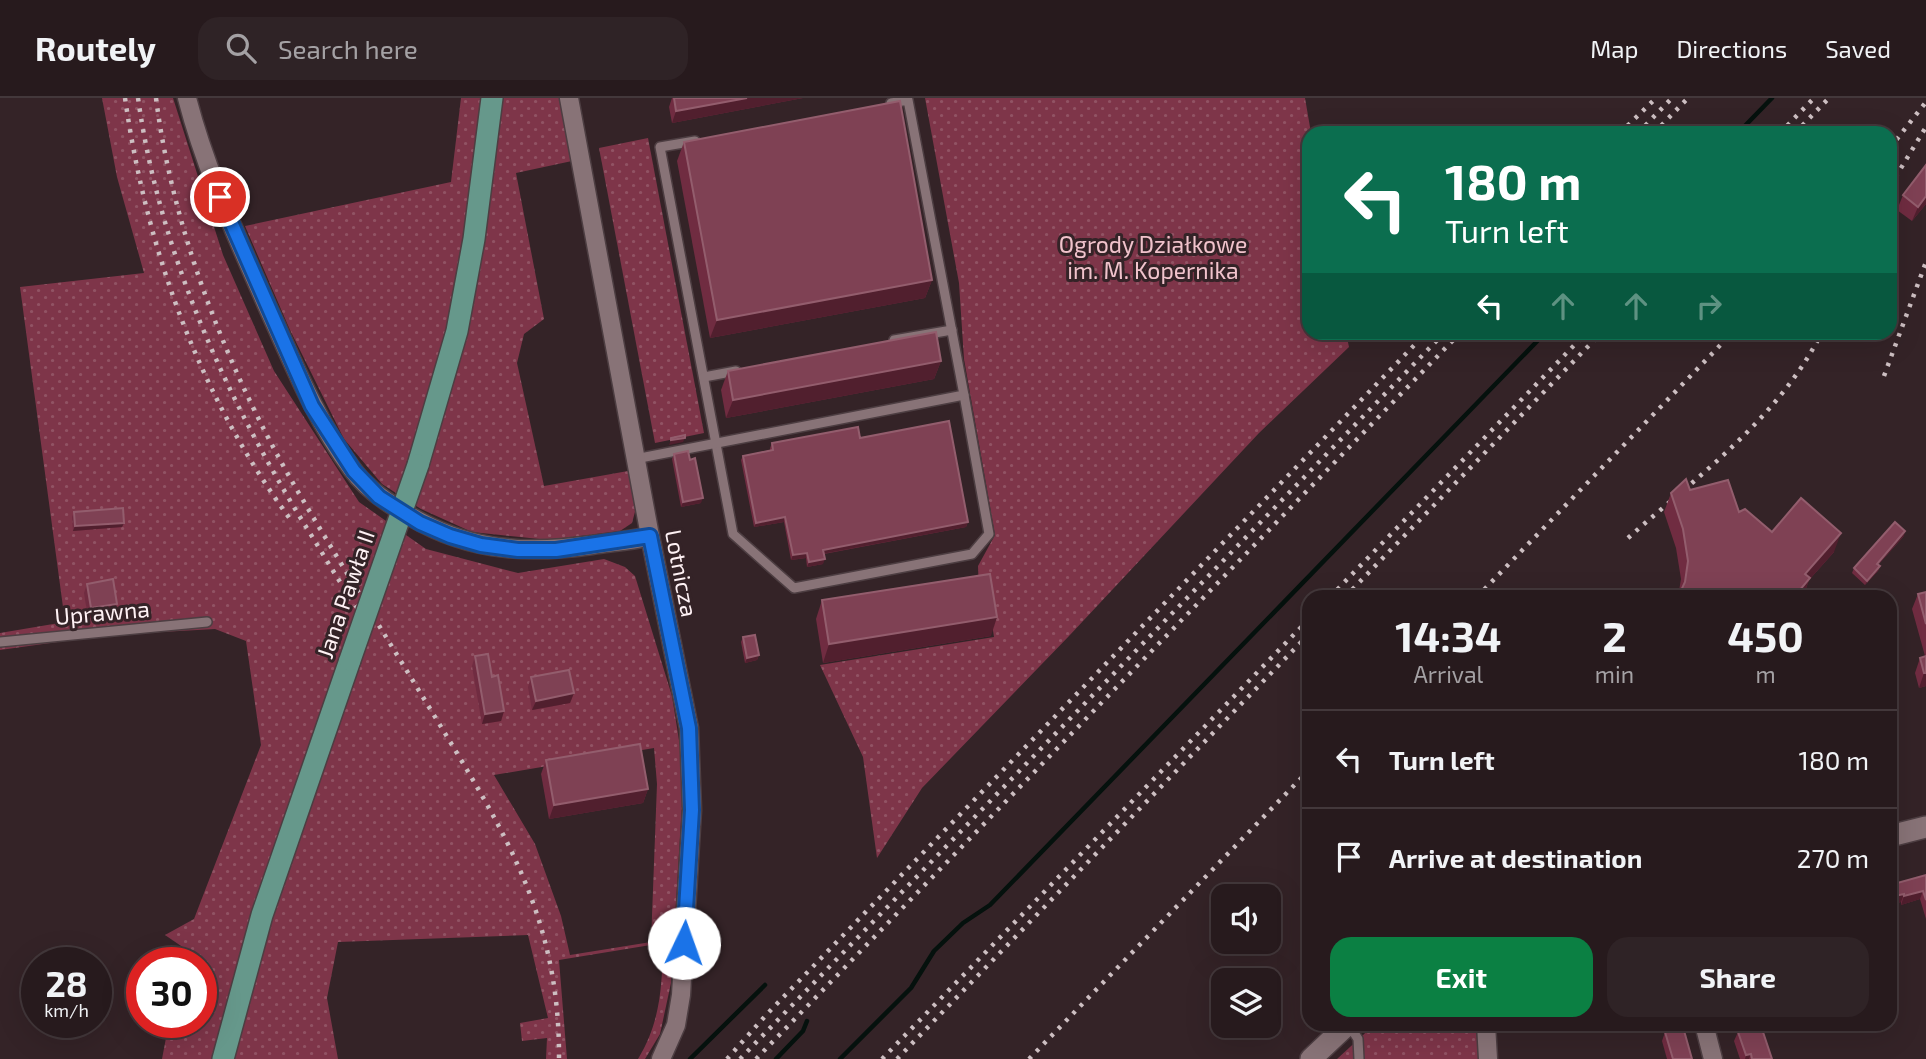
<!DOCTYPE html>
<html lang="en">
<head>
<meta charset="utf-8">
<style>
	:root { --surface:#271a1d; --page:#2f2326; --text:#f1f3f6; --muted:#a4a1a4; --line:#43383b; --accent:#0b8043 }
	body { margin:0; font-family:"Exo 2",sans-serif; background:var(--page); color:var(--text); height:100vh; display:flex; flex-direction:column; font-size:26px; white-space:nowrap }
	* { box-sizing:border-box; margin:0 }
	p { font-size:23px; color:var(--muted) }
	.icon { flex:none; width:38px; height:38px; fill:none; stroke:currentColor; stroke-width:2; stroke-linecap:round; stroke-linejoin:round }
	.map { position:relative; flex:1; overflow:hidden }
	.drawer { position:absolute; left:1302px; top:492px; width:595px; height:441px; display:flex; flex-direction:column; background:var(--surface); border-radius:21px; box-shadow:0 7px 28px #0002,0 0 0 2px var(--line) }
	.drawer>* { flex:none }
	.top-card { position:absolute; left:1302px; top:28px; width:595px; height:214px; border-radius:21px; box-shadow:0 7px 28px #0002,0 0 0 2px var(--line); background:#0b6e4f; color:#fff; overflow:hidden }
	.buttons { position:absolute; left:1211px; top:786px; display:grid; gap:14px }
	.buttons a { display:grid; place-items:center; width:70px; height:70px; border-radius:14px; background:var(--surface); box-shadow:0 7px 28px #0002,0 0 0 2px var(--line); font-size:35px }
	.speed { position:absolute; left:21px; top:849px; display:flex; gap:14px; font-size:35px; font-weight:700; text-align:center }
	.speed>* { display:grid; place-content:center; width:91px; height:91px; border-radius:50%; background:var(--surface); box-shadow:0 7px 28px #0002,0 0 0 2px var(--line); line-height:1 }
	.speed small { font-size:18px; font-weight:400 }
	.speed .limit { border:10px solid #d22; background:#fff; color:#111 }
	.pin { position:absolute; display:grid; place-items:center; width:60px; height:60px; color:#fff; margin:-30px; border:4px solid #fff; border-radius:50%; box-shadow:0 2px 7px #0007 }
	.me { position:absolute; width:77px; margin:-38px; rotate:3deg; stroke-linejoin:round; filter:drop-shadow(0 0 5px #0008) }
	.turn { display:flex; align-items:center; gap:24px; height:147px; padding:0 28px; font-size:32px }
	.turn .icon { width:91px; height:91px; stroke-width:2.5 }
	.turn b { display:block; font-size:49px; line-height:60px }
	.lanes { display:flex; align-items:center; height:66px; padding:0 28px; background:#0003; justify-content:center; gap:35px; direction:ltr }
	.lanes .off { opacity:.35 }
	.eta { display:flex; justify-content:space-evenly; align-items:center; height:119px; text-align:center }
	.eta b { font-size:42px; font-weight:700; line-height:49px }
	.action { display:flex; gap:14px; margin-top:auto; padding:14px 28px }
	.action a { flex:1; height:80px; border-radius:21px; background:var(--accent); color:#fff; font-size:28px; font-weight:700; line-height:80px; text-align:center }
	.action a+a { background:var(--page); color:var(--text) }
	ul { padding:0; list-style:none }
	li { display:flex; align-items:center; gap:21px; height:98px; padding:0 28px; border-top:2px solid var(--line) }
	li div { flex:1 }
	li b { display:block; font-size:26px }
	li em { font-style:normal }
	header { display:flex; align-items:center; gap:42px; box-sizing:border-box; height:98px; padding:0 35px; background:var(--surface); border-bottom:2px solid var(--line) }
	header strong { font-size:33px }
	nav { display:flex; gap:38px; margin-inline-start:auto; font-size:24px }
	.search { width:490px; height:63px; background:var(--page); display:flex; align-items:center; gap:18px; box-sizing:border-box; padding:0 24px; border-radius:21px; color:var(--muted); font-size:26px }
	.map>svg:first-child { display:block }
</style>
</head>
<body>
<header>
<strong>Routely</strong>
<div class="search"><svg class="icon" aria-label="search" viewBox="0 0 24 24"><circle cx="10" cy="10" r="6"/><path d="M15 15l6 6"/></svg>Search here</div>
<nav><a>Map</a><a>Directions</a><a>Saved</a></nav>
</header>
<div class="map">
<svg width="1926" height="961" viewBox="0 0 1926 961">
	<defs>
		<pattern id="grass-dots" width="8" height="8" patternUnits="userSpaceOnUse" patternTransform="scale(1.75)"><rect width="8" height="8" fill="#7e3549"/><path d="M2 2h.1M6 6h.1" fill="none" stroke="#915364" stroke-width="1.8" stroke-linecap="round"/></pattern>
	</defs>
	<rect width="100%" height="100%" fill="#342327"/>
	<g fill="url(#grass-dots)" fill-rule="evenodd">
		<path d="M102,0H173L223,157L274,273L359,404L426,451L518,475L604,461L625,469L635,478L672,598L684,674L671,885L660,936L645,961H638C661,923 662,888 663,845L559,862L567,961H546L547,940L522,943L520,925L548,920L528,837L338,844L327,900L338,961H162L169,924H201V864H181L184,850L165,837L194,821L261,647L246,543L215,531L108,537L0,552V535L65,524L20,189L144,175L117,79ZM654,650L657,686L651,844L570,857L561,818L535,746L494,677Z"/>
		<path d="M461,0H560L572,63L516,75L544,221L524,236L517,265L544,388L628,373L636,410L632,425L620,433L549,442L472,434L421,411L382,386L344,341L290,232L245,128L451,84Z"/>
		<path d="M925,0H1305L1311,35H1309V234L1346,235L1349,249L1259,335L1069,538L922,690L877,760L863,659L820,567L994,539L987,493L979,494L978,468L995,437L964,261L959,185Z"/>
		<path d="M648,40L704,335L655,345L599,50Z"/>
		<path d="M1375,926H1477L1480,961H1337Z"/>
	</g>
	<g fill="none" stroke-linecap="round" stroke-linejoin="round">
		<g stroke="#05110d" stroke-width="4.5">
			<path d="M1738,35L1772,0"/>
			<path d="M690,961L765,887"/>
			<path d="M776,961L803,933L807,923"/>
			<path d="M840,961L911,890L934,853L963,825L990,807L1546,234"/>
		</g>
		<g stroke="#4d3e42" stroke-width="12">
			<g id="lane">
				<path d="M695,43L660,49L733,436L794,490L972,456L989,436L964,297"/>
				<path d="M894,242L952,232"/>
				<path d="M704,279L736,273"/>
				<path d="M635,361L964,297L908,2L891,5"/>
				<path d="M0,544L207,524"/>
				<path d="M1349,927L1358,941L1359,961"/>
			</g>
		</g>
		<g stroke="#4d3e42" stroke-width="21">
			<g id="street">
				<path d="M187,0C206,74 239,143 269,212C294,267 316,322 352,371C364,388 382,401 400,412C462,452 520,457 592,447C611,444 631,443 650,438"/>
				<path d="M569,0L650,438L689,630L692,712L681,897L676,927L661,961"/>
				<path d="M1486,926L1488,961"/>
				<path d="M1704,926L1713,961"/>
			</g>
		</g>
		<g stroke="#4d3e42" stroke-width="24">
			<g id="secondary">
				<path d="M1890,738L1926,729"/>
				<path d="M1311,961L1348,926"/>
			</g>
		</g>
		<g stroke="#4d3e42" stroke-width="24">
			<g id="primary">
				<path d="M418,367L457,233L474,141L492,0"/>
				<path d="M223,961L262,817L350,562"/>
			</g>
		</g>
		<use href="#lane" stroke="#887377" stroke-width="9"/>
		<use href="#street" stroke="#887377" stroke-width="18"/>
		<use href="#secondary" stroke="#887377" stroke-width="21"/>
		<use href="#primary" stroke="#66988b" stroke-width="21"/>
		<g stroke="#cdbfc2" stroke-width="4.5" stroke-dasharray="3.5 7" stroke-linecap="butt">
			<path d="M125,0C147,154 200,300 293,425"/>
			<path d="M138,0C160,156 226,300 308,432C328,464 346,496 369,526"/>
			<path d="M156,0C173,135 229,275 297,392C340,465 385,537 429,609C501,728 560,816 559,961"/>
			<path d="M1620,35L1656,0"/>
			<path d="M1638,35L1672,0"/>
			<path d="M1654,35L1688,0"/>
			<path d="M1780,35L1814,0"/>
			<path d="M1795,35L1829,0"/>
			<path d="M1890,50L1926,4"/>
			<path d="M1890,88L1926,29"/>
			<path d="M1884,278L1926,164"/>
			<path d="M1628,440C1698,378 1779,320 1822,234"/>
			<path d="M1330,499L1587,234"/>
			<path d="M1345,499L1602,234"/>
			<path d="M1477,499L1733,234"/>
			<path d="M727,961L767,916L1427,234"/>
			<path d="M740,961L1445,234"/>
			<path d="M756,961L1461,234"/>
			<path d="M882,961L1309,521"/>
			<path d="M897,961L1309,536"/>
			<path d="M1029,961L1309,672"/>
		</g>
		<g stroke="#4d3e42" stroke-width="24" stroke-linecap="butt">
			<path id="primary-bridge" d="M350,562L418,367"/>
		</g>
		<use href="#primary-bridge" stroke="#66988b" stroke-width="21"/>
	</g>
	<g fill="#702c41">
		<path d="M672,0H803L672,25L669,9Z"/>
		<path d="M684,44L932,182L925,200L710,240L677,63Z"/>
		<path d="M1926,67V106L1912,123L1897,112L1903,97Z"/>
		<path d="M941,263L934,281L726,320L721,292L728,273Z"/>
		<path d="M860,340L968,424L966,429L824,456L823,466L807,469L806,460L791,462L784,424L754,429L741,362L743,358L770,352V350L772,345Z"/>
		<path d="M674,356L701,405L681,409L672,361Z"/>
		<path d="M1690,392L1739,414L1772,434L1834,454L1809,482L1803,499H1678L1681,481L1676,450L1664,414L1671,395Z"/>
		<path d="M74,414L124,425L122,429L73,433L72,419Z"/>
		<path d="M1904,438L1878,467L1880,468L1878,473L1865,487L1852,475L1854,470Z"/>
		<path d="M87,486L114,516L88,520L84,495Z"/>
		<path d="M1926,494V588L1919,590L1915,575L1920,560L1925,558L1912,511L1918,496Z"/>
		<path d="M822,502L991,538L823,565L816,521Z"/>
		<path d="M743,539L759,557L757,562L745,565L741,544Z"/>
		<path d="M475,558L492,579L504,613L501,623L482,626L472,568Z"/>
		<path d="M531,579L574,595L570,605L532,612L528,589Z"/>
		<path d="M546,662L648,691L643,705L549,721L541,676Z"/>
		<path d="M1926,777V821L1920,801L1901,807V804L1890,807Z"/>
		<path d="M1665,934L1692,961H1667L1662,943Z"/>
		<path d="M1738,934L1772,961H1740L1734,943Z"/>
	</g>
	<g fill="#511f2e">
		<path d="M747,0H803L672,25L676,13Z"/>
		<path d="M1926,98V106L1912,123L1918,109Z"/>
		<path d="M932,182L925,200L710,240L717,222Z"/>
		<path d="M941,263L934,281L726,320L733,302Z"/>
		<path d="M685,340L683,344L669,347L671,342Z"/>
		<path d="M703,400L701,405L681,409L683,404Z"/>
		<path d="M785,419L784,424L754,429L756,425Z"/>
		<path d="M968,424L966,429L822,456L823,452Z"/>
		<path d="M124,425L122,429L73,433L75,428Z"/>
		<path d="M1905,433L1904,438L1875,470L1877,466Z"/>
		<path d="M1841,435L1834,454L1809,482L1803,499H1794L1805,476Z"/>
		<path d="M807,455L806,460L791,462L793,457Z"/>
		<path d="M825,461L823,466L807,469L809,464Z"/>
		<path d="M1880,468L1878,473L1865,487L1867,483Z"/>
		<path d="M117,506L114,516L88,520L91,510Z"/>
		<path d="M997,519L991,538L823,565L829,546Z"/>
		<path d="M759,557L757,562L745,565L747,560Z"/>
		<path d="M1924,575H1926V588L1919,590Z"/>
		<path d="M574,595L570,605L532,612L536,603Z"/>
		<path d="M504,613L501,623L482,626L485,616Z"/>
		<path d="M648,691L643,705L549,721L554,707Z"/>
		<path d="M1923,793L1920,801L1901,807L1904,798Z"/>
		<path d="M1904,796L1901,804L1890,807V799Z"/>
		<path d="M1751,956L1749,961H1745L1746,957Z"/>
	</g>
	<g fill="#7f4154" stroke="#935d6d" stroke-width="2">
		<path d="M674,0H747L676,13Z"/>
		<path d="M900,3L932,182L717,222L684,44Z"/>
		<path d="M1926,67V98L1918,109L1903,97Z"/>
		<path d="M936,234L941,263L733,302L728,273Z"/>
		<path d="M949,323L968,424L823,452L825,461L809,464L807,455L793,457L785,419L756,425L743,358L773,352L772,345L858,329L860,340Z"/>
		<path d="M685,337V340L671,342V340Z"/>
		<path d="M688,353L690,362L695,360L703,400L683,404L674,356Z"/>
		<path d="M1686,381L1690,392L1728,382L1739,414L1745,411L1772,434L1801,400L1841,435L1805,476L1810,480L1794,499H1678L1685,484L1688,463L1683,431L1671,395Z"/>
		<path d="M123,410L124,425L75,428L74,414Z"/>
		<path d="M1895,424L1905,433L1877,466L1880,468L1867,483L1854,470Z"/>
		<path d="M990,476L997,519L829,546L822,502Z"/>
		<path d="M113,481L117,506L91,510L87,486Z"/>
		<path d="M1926,494V526L1918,496Z"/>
		<path d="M755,537L759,557L747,560L743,539Z"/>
		<path d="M488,556L492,579L498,577L504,613L485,616L475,558Z"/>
		<path d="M1926,558V575H1924L1920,560Z"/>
		<path d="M569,572L574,595L536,603L531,579Z"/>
		<path d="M640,646L648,691L554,707L546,662Z"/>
		<path d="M1926,777V802L1923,793L1904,798V796L1890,799V787Z"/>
		<path d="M1761,928L1772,961H1752L1751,956L1746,957L1738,934Z"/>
		<path d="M1683,929L1692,961H1673L1665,934Z"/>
	</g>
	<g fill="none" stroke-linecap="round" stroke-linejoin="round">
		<g stroke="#114b97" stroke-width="18">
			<path id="route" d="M220,99L312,308L354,373L379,399L420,425L450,438L481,447L518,452H556L650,438L689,630L692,712L684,845"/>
		</g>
		<use href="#route" stroke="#1a73e8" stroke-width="12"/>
	</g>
	<g text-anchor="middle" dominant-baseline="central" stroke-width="6" stroke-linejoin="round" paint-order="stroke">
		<g font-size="23" fill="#f1c3cc" stroke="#342327">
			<text x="1153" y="146">Ogrody Działkowe<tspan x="1153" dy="26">im. M. Kopernika</tspan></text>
		</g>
		<g font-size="23" fill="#fef1f4" stroke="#342327">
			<text transform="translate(682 475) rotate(79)">Lotnicza</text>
			<text transform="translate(345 496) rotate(-71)">Jana Pawła II</text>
			<text transform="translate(102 514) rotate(-5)">Uprawna</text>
		</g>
	</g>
</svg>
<div class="buttons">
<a><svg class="icon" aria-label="sound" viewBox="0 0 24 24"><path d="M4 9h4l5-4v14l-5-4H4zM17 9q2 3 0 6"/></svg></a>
<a><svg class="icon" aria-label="layers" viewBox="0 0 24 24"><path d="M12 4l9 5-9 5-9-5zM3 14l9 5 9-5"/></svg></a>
</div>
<div class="speed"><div>28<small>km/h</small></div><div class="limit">30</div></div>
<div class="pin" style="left:220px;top:99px;background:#d93025"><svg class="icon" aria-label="arrive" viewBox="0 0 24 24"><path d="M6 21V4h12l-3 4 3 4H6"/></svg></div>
<svg class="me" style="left:684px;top:845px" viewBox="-20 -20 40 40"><circle r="19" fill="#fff"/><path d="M0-13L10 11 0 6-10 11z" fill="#1a73e8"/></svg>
<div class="top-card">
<div class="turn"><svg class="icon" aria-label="left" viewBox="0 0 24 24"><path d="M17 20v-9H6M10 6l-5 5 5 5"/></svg><div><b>180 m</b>Turn left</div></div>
<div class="lanes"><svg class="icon" aria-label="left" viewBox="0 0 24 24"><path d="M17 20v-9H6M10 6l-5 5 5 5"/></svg><svg class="icon off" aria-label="ahead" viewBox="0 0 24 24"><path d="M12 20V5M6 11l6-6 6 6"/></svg><svg class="icon off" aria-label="ahead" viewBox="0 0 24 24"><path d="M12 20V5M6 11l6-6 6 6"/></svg><svg class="icon off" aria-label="right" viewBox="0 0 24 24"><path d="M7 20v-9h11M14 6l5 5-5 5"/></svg></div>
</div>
<section class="drawer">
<div class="eta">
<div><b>14:34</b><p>Arrival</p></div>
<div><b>2</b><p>min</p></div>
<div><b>450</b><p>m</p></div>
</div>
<ul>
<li><svg class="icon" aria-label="left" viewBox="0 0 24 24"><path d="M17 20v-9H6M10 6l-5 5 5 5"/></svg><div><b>Turn left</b></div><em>180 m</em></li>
<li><svg class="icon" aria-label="arrive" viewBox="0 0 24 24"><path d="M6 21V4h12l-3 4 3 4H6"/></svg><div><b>Arrive at destination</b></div><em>270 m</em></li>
</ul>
<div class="action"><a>Exit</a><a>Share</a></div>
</section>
</div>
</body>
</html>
